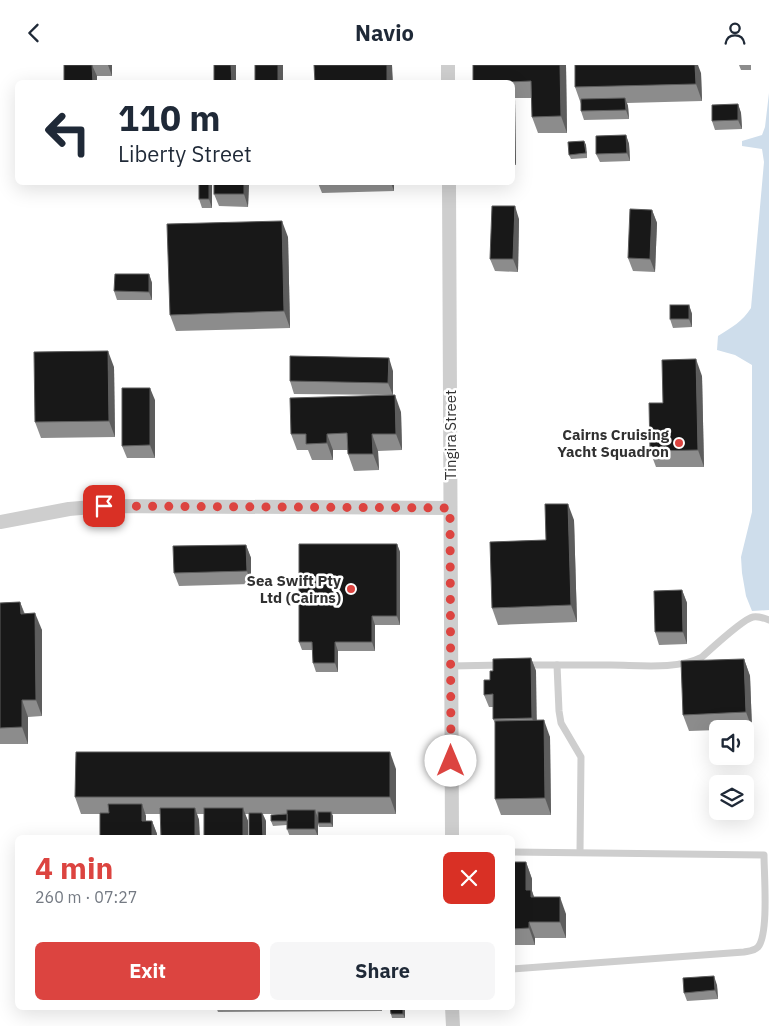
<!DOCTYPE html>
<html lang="en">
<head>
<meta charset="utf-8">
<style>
	:root { --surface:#fff; --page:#f6f6f7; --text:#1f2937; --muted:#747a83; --accent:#dc4440 }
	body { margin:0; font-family:"IBM Plex Sans",sans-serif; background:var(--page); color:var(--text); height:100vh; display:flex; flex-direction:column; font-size:19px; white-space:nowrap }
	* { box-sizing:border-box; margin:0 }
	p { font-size:16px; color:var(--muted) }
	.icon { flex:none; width:28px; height:28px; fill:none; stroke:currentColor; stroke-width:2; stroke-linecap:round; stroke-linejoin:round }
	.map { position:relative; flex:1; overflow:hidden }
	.side { position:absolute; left:15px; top:770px; width:500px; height:175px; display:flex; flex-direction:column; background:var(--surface); border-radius:8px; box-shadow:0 5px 20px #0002 }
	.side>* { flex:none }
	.guide { position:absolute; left:15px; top:15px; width:500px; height:105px; border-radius:8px; box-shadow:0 5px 20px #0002; background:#fff; color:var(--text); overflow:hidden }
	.buttons { position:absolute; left:709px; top:655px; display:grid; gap:10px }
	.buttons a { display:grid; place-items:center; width:45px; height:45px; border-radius:8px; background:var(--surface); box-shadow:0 5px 20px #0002; font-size:25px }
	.pin { position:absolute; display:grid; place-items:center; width:42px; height:42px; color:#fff; margin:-21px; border-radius:10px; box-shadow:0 2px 8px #0006 }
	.me { position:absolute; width:55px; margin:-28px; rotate:0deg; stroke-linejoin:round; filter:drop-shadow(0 0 4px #0008) }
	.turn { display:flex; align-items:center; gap:18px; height:105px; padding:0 20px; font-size:22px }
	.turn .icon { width:65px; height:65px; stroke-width:2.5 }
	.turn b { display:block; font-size:35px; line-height:42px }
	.round { display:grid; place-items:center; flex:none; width:52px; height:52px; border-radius:8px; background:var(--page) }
	.head { display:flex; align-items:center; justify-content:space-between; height:85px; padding:0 20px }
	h1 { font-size:30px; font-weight:800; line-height:38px; color:var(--accent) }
	.button { display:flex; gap:10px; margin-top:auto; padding:10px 20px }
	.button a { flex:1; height:58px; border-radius:8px; background:var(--accent); color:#fff; font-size:20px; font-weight:800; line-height:58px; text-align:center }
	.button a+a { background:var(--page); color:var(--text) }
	header { display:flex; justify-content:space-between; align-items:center; height:65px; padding:0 20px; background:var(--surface); font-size:22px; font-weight:800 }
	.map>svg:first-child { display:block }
</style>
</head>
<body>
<header><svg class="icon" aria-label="back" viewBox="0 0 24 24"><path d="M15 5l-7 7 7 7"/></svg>Navio<svg class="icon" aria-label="person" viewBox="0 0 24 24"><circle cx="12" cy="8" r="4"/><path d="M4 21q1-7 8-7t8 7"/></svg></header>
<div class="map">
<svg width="769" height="961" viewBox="0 0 769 961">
	<rect width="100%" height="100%" fill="#fff"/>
	<path fill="#ceddeb" d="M769,28V545L752,546L746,531L742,508L741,492L752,447V300L735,290L717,285L718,271C731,263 743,256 751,243L764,97L762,84L742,81V76L762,70L765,62Z"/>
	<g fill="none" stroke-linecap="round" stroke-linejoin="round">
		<g stroke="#cecece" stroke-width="7">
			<path d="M526,600C554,600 583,600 611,600C638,600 677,605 702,592C712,583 743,554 753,552C759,551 764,553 769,555"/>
			<path d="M557,600L559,646L561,658L581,692L580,787"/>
			<path d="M451,601L503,600"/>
			<path d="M512,787L764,790C764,809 769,869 758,882C754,886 749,886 744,887L512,904"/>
		</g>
		<g stroke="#cecece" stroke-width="14">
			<path d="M448,0V18"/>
			<path d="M449,118L452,772"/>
			<path d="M0,457L69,444L104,441L450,443"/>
			<path d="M452,942L453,961"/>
		</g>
	</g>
	<g fill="#8c8c8c">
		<path d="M64,0H112V11H97V18H64Z"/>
		<path d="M473,0H566L567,68H538L532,52V33H515L516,100H512V18H473Z"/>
		<path d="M739,0H751V5H741Z"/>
		<path d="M701,8L702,36L627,38L628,41L629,54L584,55L581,46V39L575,22Z"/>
		<path d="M738,39L741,48L742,64L715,65L712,56Z"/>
		<path d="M626,70L629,79L630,96L600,97L596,89Z"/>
		<path d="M584,76L586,80L587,93L571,94L569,90Z"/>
		<path d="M199,118H212V143H202L199,134Z"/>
		<path d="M214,118H249L248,142L219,141L214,129Z"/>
		<path d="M318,118H394V126L322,128Z"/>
		<path d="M652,145L657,158L655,207L633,206L628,193Z"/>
		<path d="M519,154L518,207L495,206L490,194Z"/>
		<path d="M288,172L290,263L176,266L170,250Z"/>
		<path d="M149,209L152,218V235H117L114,226Z"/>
		<path d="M689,240L692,249V262L673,263L670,254Z"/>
		<path d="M114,302L115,372L41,373L35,357Z"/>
		<path d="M393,306V330L294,329L290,316Z"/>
		<path d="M702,311L704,402H656L650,386L663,338Z"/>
		<path d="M155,335V393H127L122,381Z"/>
		<path d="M401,347L402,385L378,386L379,405L354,406L348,389V385H333V395H312L308,385H297L291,369Z"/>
		<path d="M574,455L577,557L498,560L492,543L546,475Z"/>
		<path d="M397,479L400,487V560H375V586H338V607H316L313,598V585H302L299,577Z"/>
		<path d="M246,480L251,493V519L179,521L174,508Z"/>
		<path d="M682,525L687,538V579L659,580L655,567Z"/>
		<path d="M20,537L25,549L42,565V651L28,652V679H0V538Z"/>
		<path d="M531,593L536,606V656L550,672L551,750H501L495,734V658L493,654V642H489L484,630L493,606Z"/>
		<path d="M744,594L750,611L752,664H718V665L689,666L683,650Z"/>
		<path d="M396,704V749H332L333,751V762H319L318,759V772H290L287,764V760L273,761L271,756L287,750V749H263L266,756L249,749H245L248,756V772L204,749H197L199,755L161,749H145L146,751V756H152L157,769V772H100V749H81L75,732Z"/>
		<path d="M512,797H526L532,814V826L534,832L566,849V873H535V880H512Z"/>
		<path d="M717,920L718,934L687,936L684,928Z"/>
		<path d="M216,942H382V946L218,947Z"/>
		<path d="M390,942H405V953H392L391,949Z"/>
	</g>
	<g fill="#5d5d5d">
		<path d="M92,0L97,11V18H93Z"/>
		<path d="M108,0H112V11Z"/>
		<path d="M231,0H236V18H232Z"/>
		<rect x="278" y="0" width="5" height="18"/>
		<path d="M387,0H392L393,18H387Z"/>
		<path d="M560,0H566L567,68L561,51Z"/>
		<path d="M695,0H698L701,8L702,36L696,19Z"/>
		<path d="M512,28L515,33L516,100L512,91Z"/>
		<path d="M625,33L628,41L629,54L626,45Z"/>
		<path d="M738,39L741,48L742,64L738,55Z"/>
		<path d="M626,70L629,79L630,96L627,88Z"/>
		<path d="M584,76L586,80L587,93L586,88Z"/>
		<path d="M209,118H212V143L209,134Z"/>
		<path d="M244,118H249L248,142L244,129Z"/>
		<path d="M391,118H394V126Z"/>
		<path d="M515,141L519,154L518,207L513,194Z"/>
		<path d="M652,145L657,158L655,207L650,194Z"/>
		<path d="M282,156L288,172L290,263L284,246Z"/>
		<path d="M149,209L152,218V235L149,227Z"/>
		<path d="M689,240L692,249V262L689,254Z"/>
		<path d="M108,286L114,302L115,372L109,356Z"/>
		<path d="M389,293L393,306V330L388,318Z"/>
		<path d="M696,294L702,311L704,402L698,385Z"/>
		<path d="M150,323L155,335V393L150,380Z"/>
		<path d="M395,330L401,347L402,385L396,369Z"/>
		<path d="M327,369L333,385V395L327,378Z"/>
		<path d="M372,369L378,386L379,405L373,389Z"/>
		<path d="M568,439L574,455L577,557L571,540Z"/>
		<path d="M397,479L400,487V560L397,551Z"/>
		<path d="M246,480L251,493V519L247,506Z"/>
		<path d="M682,525L687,538V579L683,567Z"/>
		<path d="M20,537L26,554L21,549Z"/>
		<path d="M35,548L42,565V651L36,635Z"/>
		<path d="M372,551L375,560V586L372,577Z"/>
		<path d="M335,577L338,586V607L335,598Z"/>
		<path d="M531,593L536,606L537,666L532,653Z"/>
		<path d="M744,594L750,611L752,664L746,647Z"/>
		<path d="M22,635L28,652V679L22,662Z"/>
		<path d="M544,655L550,672L551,750L545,733Z"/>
		<path d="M390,687L396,704V749L390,732Z"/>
		<path d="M142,739L146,751V769L142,756Z"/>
		<path d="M195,743L199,755L200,772H195Z"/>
		<path d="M243,743L248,756V772H243Z"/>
		<path d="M315,745L318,753V772L315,764Z"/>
		<path d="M331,747L333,751V762L331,758Z"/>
		<path d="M262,748L266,756V772H263Z"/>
		<path d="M152,756L157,769V772H152Z"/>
		<path d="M526,797L532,814V826L537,841L526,825Z"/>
		<path d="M560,832L566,849V873L560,857Z"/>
		<path d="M529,857L535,873V880L529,863Z"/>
		<path d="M714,911L717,920L718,934L715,925Z"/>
		<path d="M403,942H405V953L403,949Z"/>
	</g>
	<g fill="#181818" stroke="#5d5d5d">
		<path d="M64,0H92L93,18H64Z"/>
		<path d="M214,0H231L232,18H214Z"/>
		<rect x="255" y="0" width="23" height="18"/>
		<path d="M314,0H387V18H315Z"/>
		<path d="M473,0H560L561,51L532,52L531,16L509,17V18H473Z"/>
		<path d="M575,0H695L696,19L575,22Z"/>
		<path d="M625,33L626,45L581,46V34Z"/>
		<path d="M738,39V55L712,56V40Z"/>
		<path d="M626,70L627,88L596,89V71Z"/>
		<path d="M584,76L586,88L569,90L568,77Z"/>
		<rect x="199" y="118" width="10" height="16"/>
		<rect x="214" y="118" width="30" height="11"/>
		<path d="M492,141H515L513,194H490Z"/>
		<path d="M630,144L652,145L650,194L628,193Z"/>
		<path d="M282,156L284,246L170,250L167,159Z"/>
		<path d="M115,209H149V227L114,226Z"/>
		<rect x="670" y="240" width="19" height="14"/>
		<path d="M108,286L109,356L35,357L34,287Z"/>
		<path d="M290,291L389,293L388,318L290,316Z"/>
		<path d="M696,294L698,385L650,386L649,338H663L662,295Z"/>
		<path d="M122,323H150V380L122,381Z"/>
		<path d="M395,330L396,369H372L373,389H348L347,368L327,369V378L306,379V369H291L290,333Z"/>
		<path d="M545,439H568L571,540L492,543L490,477L546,475Z"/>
		<path d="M299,479H397V551H372V577H335V598H313L312,577H299Z"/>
		<path d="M246,480L247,506L174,508L173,481Z"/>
		<path d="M682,525L683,567H655L654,526Z"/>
		<path d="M20,537L21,549L35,548L36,635H22V662L0,663V538Z"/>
		<path d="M531,593L532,653L493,654V629L484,630V615H490V606H493V594Z"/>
		<path d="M744,594L746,647L683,650L681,596Z"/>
		<path d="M544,655L545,733L495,734V656Z"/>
		<path d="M76,687H390V732H75Z"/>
		<path d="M108,739H142V756H152V772H100V748H109Z"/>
		<path d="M160,743H195V772H161Z"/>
		<rect x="204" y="743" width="39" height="29"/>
		<rect x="287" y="745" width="28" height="19"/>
		<rect x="318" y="747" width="13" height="11"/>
		<path d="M249,748H262L263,772H249Z"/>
		<path d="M287,749V756H271V750Z"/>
		<path d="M512,797H526V825H531V832H560V857H529V863L512,864Z"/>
		<path d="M714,911L715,925L684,928L683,913Z"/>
		<path d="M390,942H403V949H391Z"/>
	</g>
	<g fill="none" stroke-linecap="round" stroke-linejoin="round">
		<path stroke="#dc4440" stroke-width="9" stroke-dasharray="0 16.2" d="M104,441L450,443L451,696"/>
	</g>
	<g fill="#dc4440" stroke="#fff" stroke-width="2">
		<circle cx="679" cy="378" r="5"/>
		<circle cx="351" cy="524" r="5"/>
	</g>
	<g text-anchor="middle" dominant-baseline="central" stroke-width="5" stroke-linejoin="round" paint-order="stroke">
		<g font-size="15" font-weight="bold" fill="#313131" stroke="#fff" text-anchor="end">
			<text x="669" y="369">Cairns Cruising<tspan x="669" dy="17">Yacht Squadron</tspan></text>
			<text x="341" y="515">Sea Swift Pty<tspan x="341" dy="17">Ltd (Cairns)</tspan></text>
		</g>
		<g font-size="15" fill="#313131" stroke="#fff">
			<text transform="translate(450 370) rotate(-90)">Tingira Street</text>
		</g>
	</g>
</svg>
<div class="buttons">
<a><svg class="icon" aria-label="sound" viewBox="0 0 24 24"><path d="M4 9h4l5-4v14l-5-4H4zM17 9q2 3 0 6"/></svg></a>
<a><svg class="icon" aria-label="layers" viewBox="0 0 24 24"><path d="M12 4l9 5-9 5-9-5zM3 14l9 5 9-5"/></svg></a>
</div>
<div class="pin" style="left:104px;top:441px;background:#d93025"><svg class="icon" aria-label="arrive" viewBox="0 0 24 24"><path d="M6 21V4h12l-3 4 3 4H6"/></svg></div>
<svg class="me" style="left:451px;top:696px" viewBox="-20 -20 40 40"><circle r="19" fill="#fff"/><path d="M0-13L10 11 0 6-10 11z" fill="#dc4440"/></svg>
<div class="guide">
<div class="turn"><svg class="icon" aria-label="left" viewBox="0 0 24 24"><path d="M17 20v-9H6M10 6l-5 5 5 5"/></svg><div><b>110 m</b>Liberty Street</div></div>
</div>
<section class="side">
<div class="head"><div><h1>4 min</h1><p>260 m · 07:27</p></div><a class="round" style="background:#d93025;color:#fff"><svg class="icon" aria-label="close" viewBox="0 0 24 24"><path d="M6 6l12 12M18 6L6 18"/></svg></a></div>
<div class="button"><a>Exit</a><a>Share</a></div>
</section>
</div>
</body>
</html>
